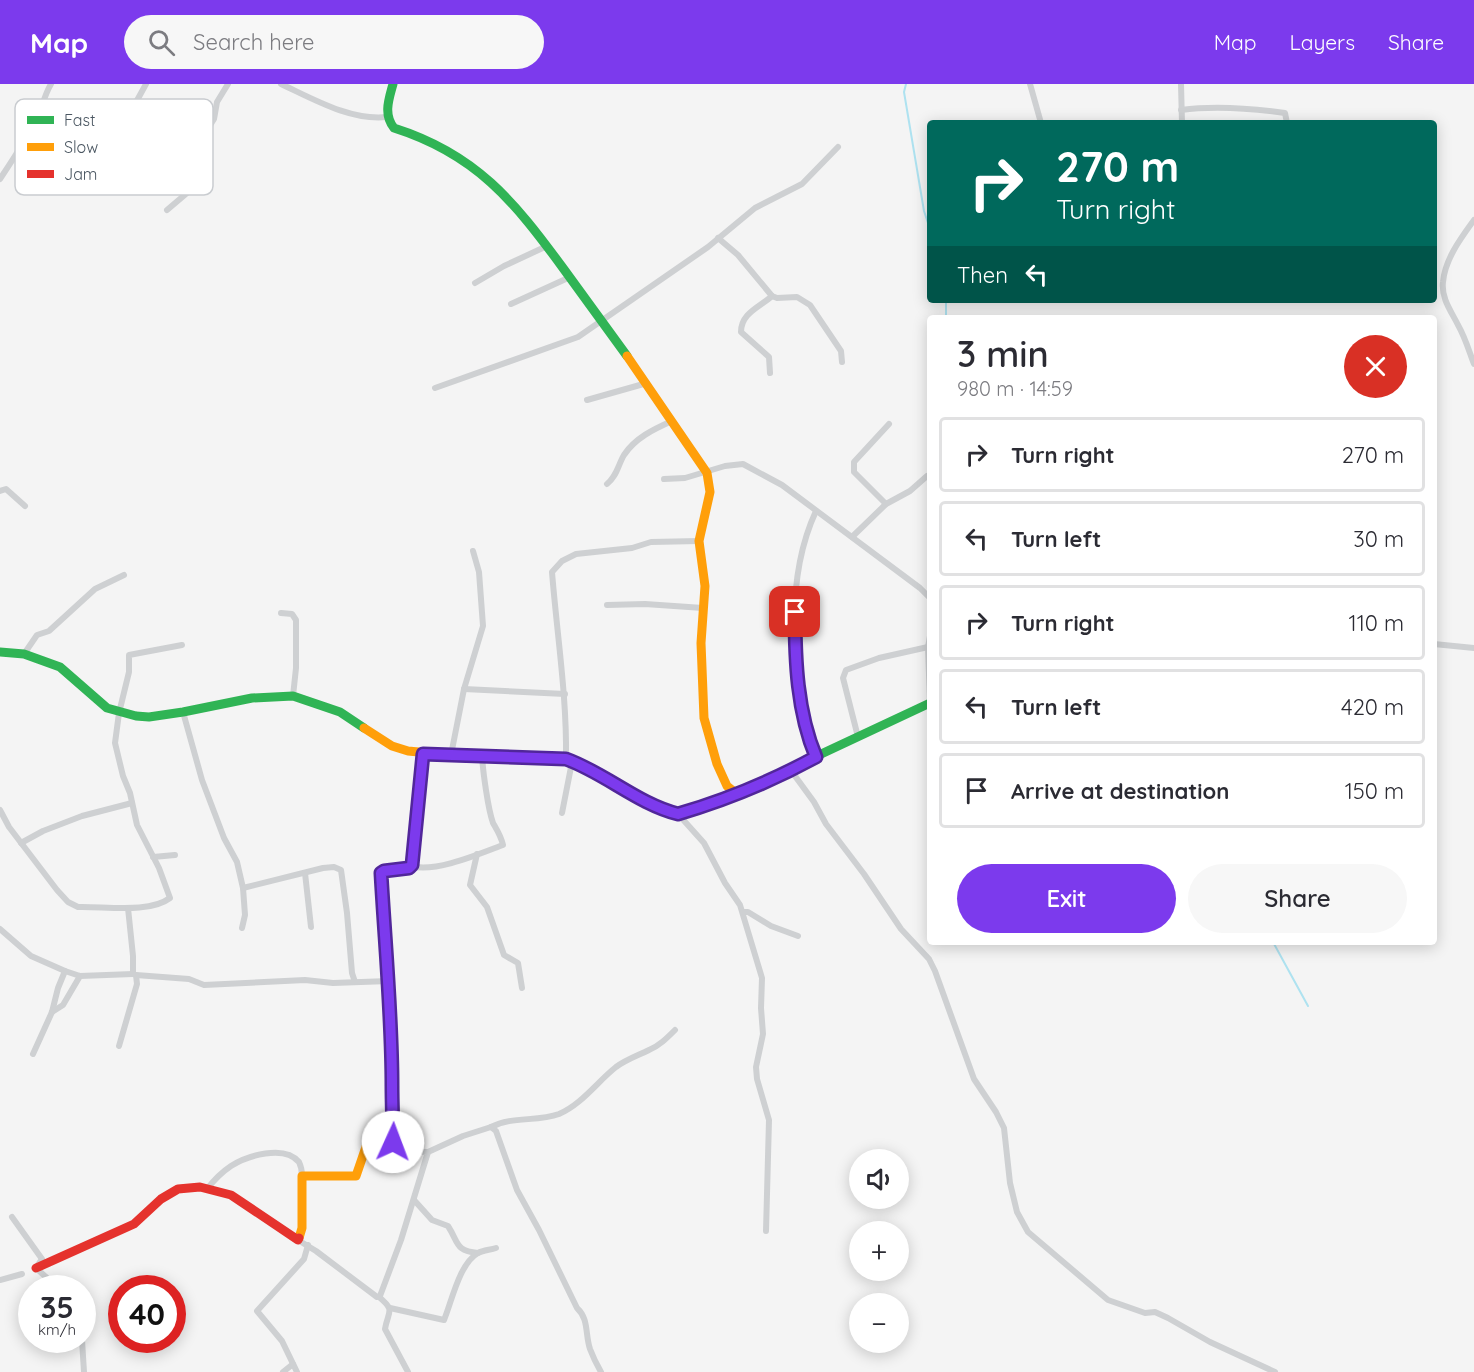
<!DOCTYPE html>
<html lang="en">
<head>
<meta charset="utf-8">
<style>
	:root { --surface:#fff; --page:#f7f7f7; --text:#2b2b33; --muted:#7c7c81; --line:#e1e1e2; --accent:#7c3aed }
	body { margin:0; font-family:Quicksand,sans-serif; background:var(--page); color:var(--text); height:100vh; display:flex; flex-direction:column; font-size:22px; white-space:nowrap }
	* { box-sizing:border-box; margin:0 }
	p { font-size:20px; color:var(--muted) }
	.icon { flex:none; width:33px; height:33px; fill:none; stroke:currentColor; stroke-width:2; stroke-linecap:round; stroke-linejoin:round }
	.map { position:relative; flex:1; overflow:hidden }
	.panel { position:absolute; left:927px; top:231px; width:510px; height:630px; display:flex; flex-direction:column; background:var(--surface); border-radius:6px; box-shadow:0 3px 15px #0003 }
	.panel>* { flex:none }
	.top-card { position:absolute; left:927px; top:36px; width:510px; height:183px; border-radius:6px; box-shadow:0 3px 15px #0003; background:#00695c; color:#fff; overflow:hidden }
	.buttons { position:absolute; left:849px; top:1065px; display:grid; gap:12px }
	.buttons a { display:grid; place-items:center; width:60px; height:60px; border-radius:50%; background:var(--surface); box-shadow:0 3px 15px #0003; font-size:30px }
	.speed { position:absolute; left:18px; top:1191px; display:flex; gap:12px; font-size:30px; font-weight:700; text-align:center }
	.speed>* { display:grid; place-content:center; width:78px; height:78px; border-radius:50%; background:var(--surface); box-shadow:0 3px 15px #0003; line-height:1 }
	.speed small { font-size:15px; font-weight:400 }
	.speed .limit { border:9px solid #d22; background:#fff; color:#111 }
	.pin { position:absolute; display:grid; place-items:center; width:51px; height:51px; color:#fff; margin:-26px; border-radius:12px; box-shadow:0 3px 9px #0006 }
	.me { position:absolute; width:66px; margin:-33px; rotate:2deg; stroke-linejoin:round; filter:drop-shadow(0 0 4px #0008) }
	.turn { display:flex; align-items:center; gap:21px; height:126px; padding:0 30px; font-size:27px }
	.turn .icon { width:78px; height:78px; stroke-width:2.5 }
	.turn b { display:block; font-size:42px; line-height:51px }
	.then { display:flex; align-items:center; height:57px; padding:0 30px; background:#0003; gap:12px; font-size:22px }
	.round { display:grid; place-items:center; flex:none; width:63px; height:63px; border-radius:32px; background:var(--page) }
	.head { display:flex; align-items:center; justify-content:space-between; height:102px; padding:0 30px }
	h1 { font-size:36px; font-weight:600; line-height:45px }
	.cta { display:flex; gap:12px; margin-top:auto; padding:12px 30px }
	.cta a { flex:1; height:69px; border-radius:36px; background:var(--accent); color:#fff; font-size:24px; font-weight:600; line-height:69px; text-align:center }
	.cta a+a { background:var(--page); color:var(--text) }
	ul { padding:0; list-style:none }
	li { display:flex; align-items:center; gap:18px; height:75px; margin:0 12px 9px; padding:0 18px; border:3px solid var(--line); border-radius:6px }
	li div { flex:1 }
	li b { display:block; font-size:22px }
	li em { font-style:normal }
	header { display:flex; align-items:center; gap:36px; box-sizing:border-box; height:84px; padding:0 30px; background:var(--accent); color:#fff }
	header strong { font-size:28px }
	nav { display:flex; gap:33px; margin-inline-start:auto; font-size:21px }
	.search { width:420px; height:54px; background:var(--page); display:flex; align-items:center; gap:15px; box-sizing:border-box; padding:0 21px; border-radius:33px; color:var(--muted); font-size:22px }
	.map>svg:first-child { display:block }
</style>
</head>
<body>
<header>
<strong>Map</strong>
<div class="search"><svg class="icon" aria-label="search" viewBox="0 0 24 24"><circle cx="10" cy="10" r="6"/><path d="M15 15l6 6"/></svg>Search here</div>
<nav><a>Map</a><a>Layers</a><a>Share</a></nav>
</header>
<div class="map">
<svg width="1474" height="1288" viewBox="0 0 1474 1288">
	<rect width="100%" height="100%" fill="#f4f4f4"/>
	<g fill="none" stroke-linecap="round" stroke-linejoin="round">
		<g stroke="#aee2f0" stroke-width="2">
			<path d="M906,0L904,8L924,127L930,145"/>
			<path d="M946,216V234"/>
			<path d="M1273,858L1308,922"/>
		</g>
		<g stroke="#ced0d2" stroke-width="6">
			<path d="M281,0C313,15 351,37 387,33"/>
			<path d="M1030,0L1041,39"/>
			<path d="M1181,0L1182,39"/>
			<path d="M1181,26C1216,21 1250,24 1285,29L1287,39"/>
			<path d="M27,53L104,91L123,42L146,0"/>
			<path d="M0,95C14,74 28,53 39,30C43,20 45,10 51,0"/>
			<path d="M167,126L187,109L198,83L204,51L214,35L217,18L228,0"/>
			<path d="M1474,136C1461,154 1445,175 1443,198C1441,214 1451,227 1458,241C1465,253 1469,267 1474,280"/>
			<path d="M718,154L738,171L772,212L777,214L797,213L810,221L841,267L842,278"/>
			<path d="M475,199L504,182L547,162"/>
			<path d="M511,220L568,194"/>
			<path d="M770,289L769,273L741,248C741,229 760,223 772,212"/>
			<path d="M435,304L578,253L708,163L755,124L802,100L838,63"/>
			<path d="M587,316L647,299"/>
			<path d="M664,395L685,394L725,382L743,380L782,401L920,504L930,514"/>
			<path d="M607,400C617,392 618,381 624,371C635,354 654,345 672,337"/>
			<path d="M0,407L6,405L25,422"/>
			<path d="M886,420L854,388V378L889,340"/>
			<path d="M852,453L886,420L910,407L927,392"/>
			<path d="M607,521L645,520L703,524"/>
			<path d="M281,529L292,530L296,536V584L293,612"/>
			<path d="M1434,560L1474,564"/>
			<path d="M24,570L37,551L49,547L95,505L124,491"/>
			<path d="M464,605L565,610"/>
			<path d="M930,619L928,563L930,552"/>
			<path d="M183,628L202,696L224,754L237,778L243,804L245,831L242,844"/>
			<path d="M858,653L843,594L846,586L879,574L928,563"/>
			<path d="M451,671L464,605L483,542L479,488L473,467"/>
			<path d="M816,673C806,649 803,626 799,600C791,542 791,481 816,427"/>
			<path d="M566,675C567,612 557,551 552,488L562,477L576,470L632,464L651,458L699,457"/>
			<path d="M795,684V692L814,718L826,740L864,790L901,845L929,875L935,887L974,995L996,1028L1004,1044L1010,1099L1017,1128L1028,1148L1108,1216L1145,1229L1155,1228L1168,1234L1210,1258L1275,1288"/>
			<path d="M0,726L9,743L57,806L68,818L78,823C104,822 149,830 170,814L159,784L137,741L130,709L123,692L115,659L119,629L129,588V571L182,561"/>
			<path d="M562,729L572,678"/>
			<path d="M678,730L704,759L725,799L740,821L762,894L761,924L763,950L756,983L757,995L769,1036L766,1147"/>
			<path d="M21,759L43,747L82,732L132,719"/>
			<path d="M477,770L470,801L487,823L504,871L518,879L522,904"/>
			<path d="M153,773L175,771"/>
			<path d="M411,782C435,789 479,770 503,761C501,752 497,746 493,739C488,725 483,688 482,672"/>
			<path d="M305,789L311,843"/>
			<path d="M243,804L323,784L334,783L341,786L347,829L352,889L355,898"/>
			<path d="M743,828H748L771,842L798,852"/>
			<path d="M0,845L31,872L65,887"/>
			<path d="M136,891L189,895L204,901L305,896L333,899L389,897"/>
			<path d="M52,928L63,921L80,892"/>
			<path d="M119,962L137,900L136,891L133,890V872L128,824"/>
			<path d="M33,970L52,928L58,904L65,887L80,892L133,890"/>
			<path d="M491,1043C512,1032 537,1038 559,1030C582,1020 597,998 616,983C627,975 637,972 649,966C659,962 667,954 675,946"/>
			<path d="M428,1068L463,1052L491,1043L496,1047L517,1106L539,1146L577,1224C589,1235 585,1250 590,1265C593,1273 597,1281 601,1288"/>
			<path d="M207,1105C214,1096 222,1088 231,1082C247,1072 284,1060 299,1078C301,1082 302,1087 302,1092"/>
			<path d="M414,1116L432,1136L448,1142C459,1159 455,1167 478,1169"/>
			<path d="M12,1133L42,1175L36,1184L58,1204"/>
			<path d="M298,1156L316,1167L377,1213L380,1212L401,1156L428,1068L404,1067L392,1058"/>
			<path d="M0,1196L22,1190"/>
			<path d="M379,1213C396,1227 388,1227 385,1245L408,1288"/>
			<path d="M390,1224L444,1236C452,1217 459,1180 478,1169C483,1166 490,1166 496,1164"/>
			<path d="M82,1256L84,1288"/>
			<path d="M283,1288L293,1280"/>
			<path d="M297,1288L282,1257L257,1227L304,1175L308,1161"/>
		</g>
		<g stroke="#30b455" stroke-width="9">
			<path d="M393,0C389,15 383,30 394,44C476,70 514,117 563,184C584,213 606,243 627,272"/>
			<path d="M0,568L24,570L60,583L107,624L136,632L149,633L183,628L252,614L293,612L340,628L364,644"/>
			<path d="M804,678L930,619"/>
		</g>
		<g stroke="#ff9f0a" stroke-width="9">
			<path d="M627,272L707,389L710,408L699,457L705,502L701,559L704,634L717,680L727,702L737,710"/>
			<path d="M364,644L392,662L408,667L451,671L566,675L594,688L649,719L678,730L737,710L804,678"/>
			<path d="M299,1154L302,1144V1092H356L367,1060L392,1058L391,946"/>
		</g>
		<g stroke="#e5322d" stroke-width="9">
			<path d="M391,946L381,790C390,783 403,788 412,781L423,670"/>
			<path d="M36,1184L134,1140L161,1115L178,1105L200,1103L231,1111L298,1156L299,1154"/>
		</g>
	</g>
	<g fill="none" stroke-linecap="round" stroke-linejoin="round">
		<g stroke="#51269a" stroke-width="15">
			<path id="route" d="M393,1058C393,1039 392,1021 392,1002C392,931 385,860 381,789L384,787L409,784L412,781L423,670L566,675C605,689 638,720 678,730C726,716 772,697 816,673C797,628 795,576 795,528"/>
		</g>
		<use href="#route" stroke="#7c3aed" stroke-width="10"/>
	</g>
	<rect x="15" y="15" width="198" height="96" rx="9" fill="#fff" stroke="#c9ccd0" stroke-width="1.5"/>
	<rect x="27" y="32" width="27" height="8" fill="#30b455"/>
	<rect x="27" y="59" width="27" height="8" fill="#ff9f0a"/>
	<rect x="27" y="86" width="27" height="8" fill="#e5322d"/>
	<g font-size="16" fill="#4a5661">
		<text x="64" y="42">Fast</text>
		<text x="64" y="69">Slow</text>
		<text x="64" y="96">Jam</text>
	</g>
</svg>
<div class="buttons">
<a><svg class="icon" aria-label="sound" viewBox="0 0 24 24"><path d="M4 9h4l5-4v14l-5-4H4zM17 9q2 3 0 6"/></svg></a>
<a>+</a>
<a>−</a>
</div>
<div class="speed"><div>35<small>km/h</small></div><div class="limit">40</div></div>
<div class="pin" style="left:795px;top:528px;background:#d93025"><svg class="icon" aria-label="arrive" viewBox="0 0 24 24"><path d="M6 21V4h12l-3 4 3 4H6"/></svg></div>
<svg class="me" style="left:393px;top:1058px" viewBox="-20 -20 40 40"><circle r="19" fill="#fff"/><path d="M0-13L10 11 0 6-10 11z" fill="#7c3aed"/></svg>
<div class="top-card">
<div class="turn"><svg class="icon" aria-label="right" viewBox="0 0 24 24"><path d="M7 20v-9h11M14 6l5 5-5 5"/></svg><div><b>270 m</b>Turn right</div></div>
<div class="then">Then<svg class="icon" aria-label="left" viewBox="0 0 24 24"><path d="M17 20v-9H6M10 6l-5 5 5 5"/></svg></div>
</div>
<section class="panel">
<div class="head"><div><h1>3 min</h1><p>980 m · 14:59</p></div><a class="round" style="background:#d93025;color:#fff"><svg class="icon" aria-label="close" viewBox="0 0 24 24"><path d="M6 6l12 12M18 6L6 18"/></svg></a></div>
<ul>
<li><svg class="icon" aria-label="right" viewBox="0 0 24 24"><path d="M7 20v-9h11M14 6l5 5-5 5"/></svg><div><b>Turn right</b></div><em>270 m</em></li>
<li><svg class="icon" aria-label="left" viewBox="0 0 24 24"><path d="M17 20v-9H6M10 6l-5 5 5 5"/></svg><div><b>Turn left</b></div><em>30 m</em></li>
<li><svg class="icon" aria-label="right" viewBox="0 0 24 24"><path d="M7 20v-9h11M14 6l5 5-5 5"/></svg><div><b>Turn right</b></div><em>110 m</em></li>
<li><svg class="icon" aria-label="left" viewBox="0 0 24 24"><path d="M17 20v-9H6M10 6l-5 5 5 5"/></svg><div><b>Turn left</b></div><em>420 m</em></li>
<li><svg class="icon" aria-label="arrive" viewBox="0 0 24 24"><path d="M6 21V4h12l-3 4 3 4H6"/></svg><div><b>Arrive at destination</b></div><em>150 m</em></li>
</ul>
<div class="cta"><a>Exit</a><a>Share</a></div>
</section>
</div>
</body>
</html>
